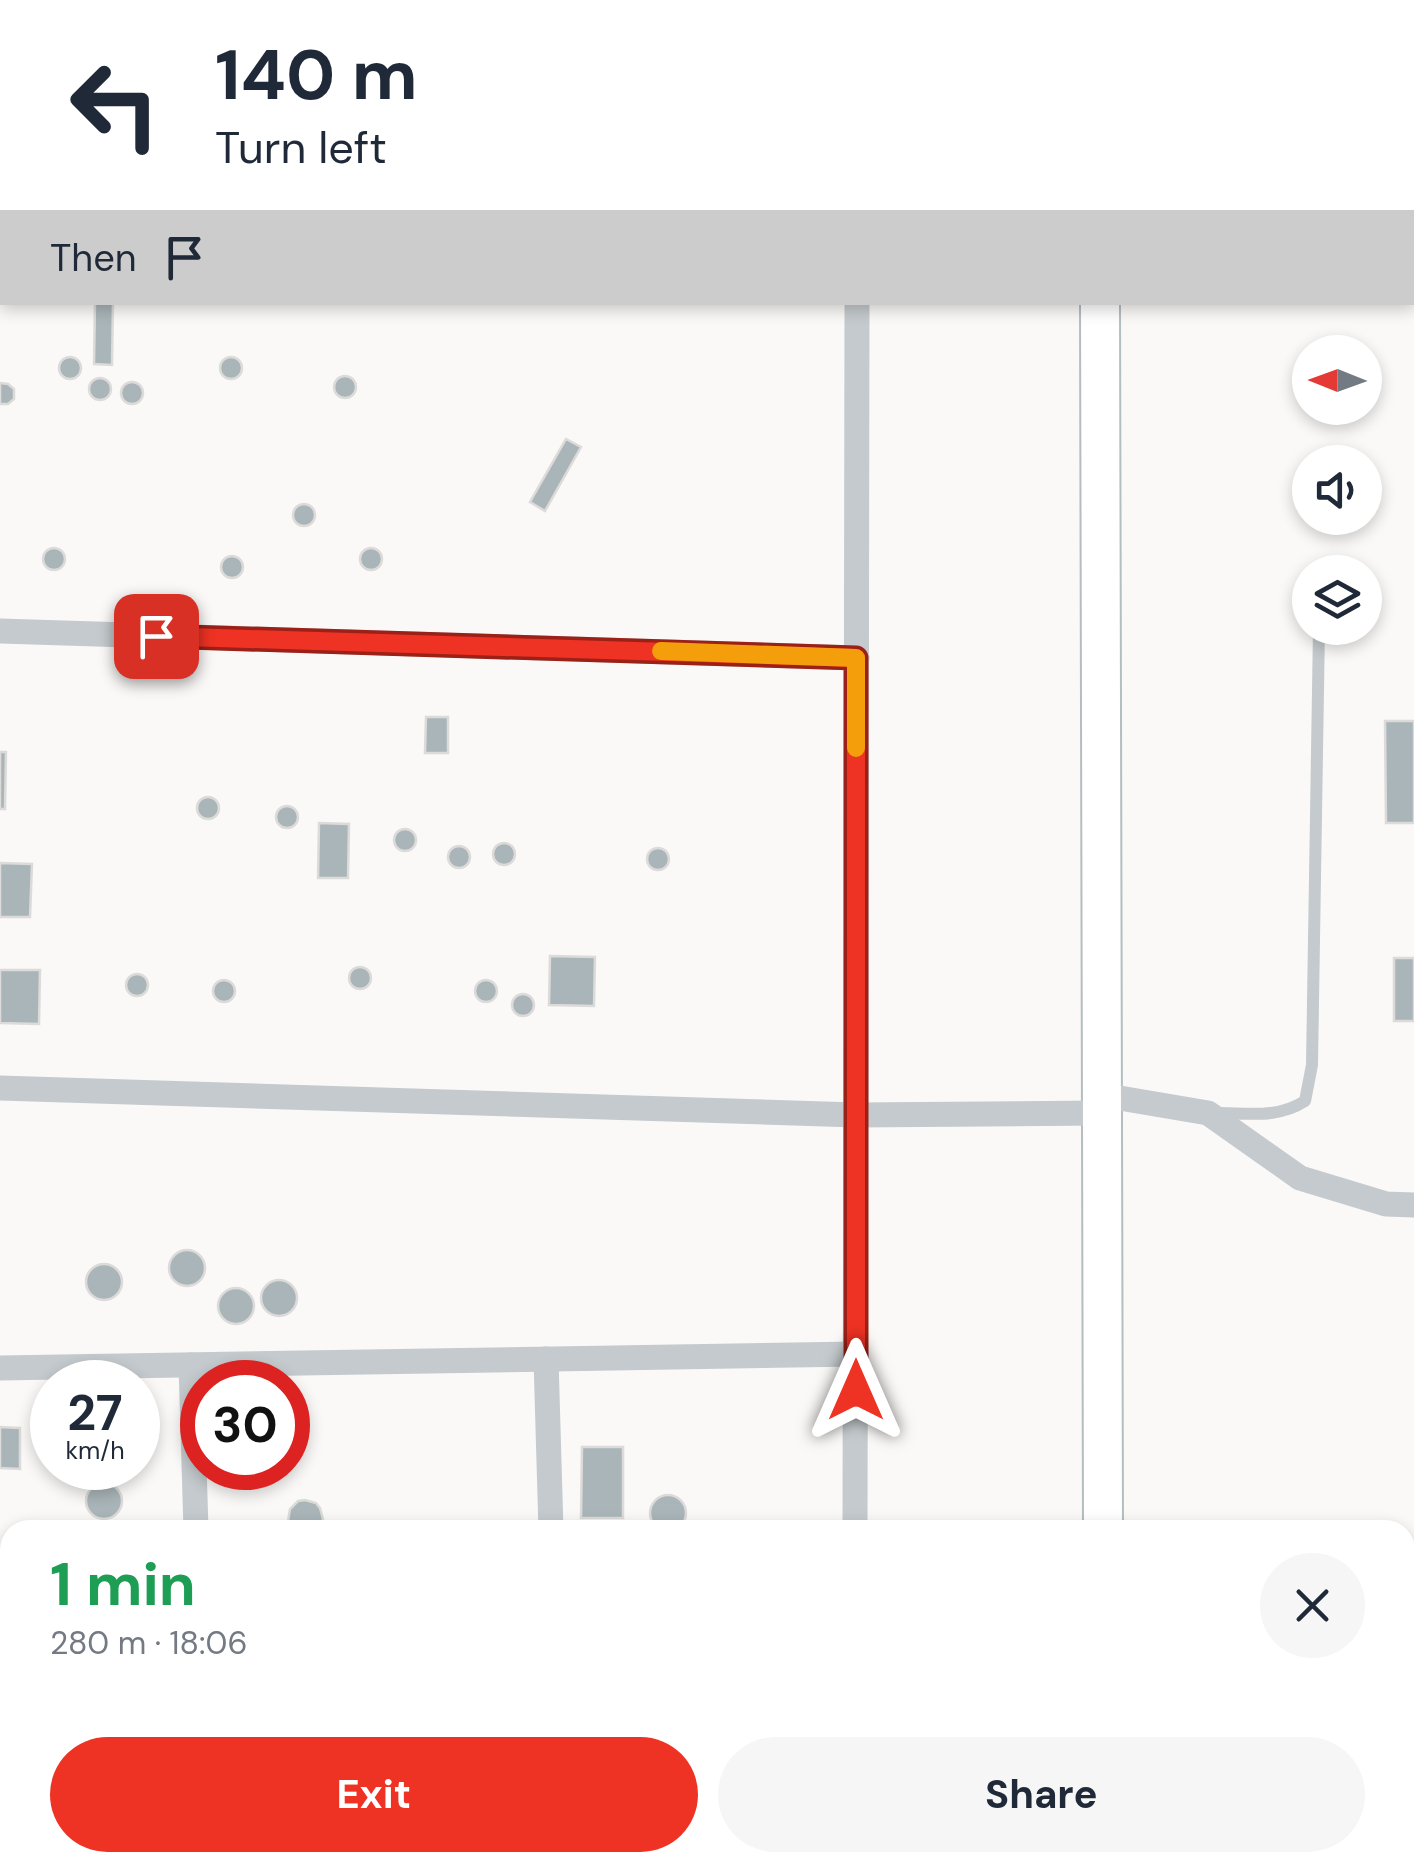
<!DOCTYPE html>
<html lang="en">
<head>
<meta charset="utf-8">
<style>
	:root { --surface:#fff; --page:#f6f6f7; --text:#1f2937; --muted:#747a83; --accent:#ee3223 }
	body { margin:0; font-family:"DM Sans",sans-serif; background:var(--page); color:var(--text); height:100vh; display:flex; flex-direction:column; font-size:38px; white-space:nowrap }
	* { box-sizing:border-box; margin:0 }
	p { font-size:32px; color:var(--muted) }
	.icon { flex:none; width:55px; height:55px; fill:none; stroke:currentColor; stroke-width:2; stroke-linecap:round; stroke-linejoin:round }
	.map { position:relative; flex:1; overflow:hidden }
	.details { position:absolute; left:0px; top:1520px; width:1415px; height:352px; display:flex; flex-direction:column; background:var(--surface); border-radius:30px 30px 0 0; box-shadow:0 5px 15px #0003 }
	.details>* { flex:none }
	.guide { position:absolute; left:0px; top:0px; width:1415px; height:305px; box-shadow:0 5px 15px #0003; background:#fff; color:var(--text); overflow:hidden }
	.needle { width:65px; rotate:271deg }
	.tools { position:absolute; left:1292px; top:335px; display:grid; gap:20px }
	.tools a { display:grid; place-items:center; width:90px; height:90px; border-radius:50%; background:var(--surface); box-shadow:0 5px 15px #0003; font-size:50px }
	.speed { position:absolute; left:30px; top:1360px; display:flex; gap:20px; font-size:50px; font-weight:700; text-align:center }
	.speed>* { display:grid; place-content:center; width:130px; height:130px; border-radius:50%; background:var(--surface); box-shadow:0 5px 15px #0003; line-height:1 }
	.speed small { font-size:25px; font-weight:400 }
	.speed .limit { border:15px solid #d22; background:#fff; color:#111 }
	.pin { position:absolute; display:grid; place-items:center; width:85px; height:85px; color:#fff; margin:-42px; border-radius:20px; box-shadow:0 5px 15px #0006 }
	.me { position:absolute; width:110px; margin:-55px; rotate:0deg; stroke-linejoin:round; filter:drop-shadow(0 0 8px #0008) }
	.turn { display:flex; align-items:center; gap:35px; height:210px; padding:0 50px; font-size:45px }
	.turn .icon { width:130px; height:130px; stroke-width:2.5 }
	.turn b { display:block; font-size:70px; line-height:85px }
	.then { display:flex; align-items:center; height:95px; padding:0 50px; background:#0003; gap:20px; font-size:38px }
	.round { display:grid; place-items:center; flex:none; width:105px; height:105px; border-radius:52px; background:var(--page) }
	.overview { display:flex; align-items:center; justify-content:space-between; height:170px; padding:0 50px }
	h1 { font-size:60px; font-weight:700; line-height:75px; color:#1e9e55 }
	.button { display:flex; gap:20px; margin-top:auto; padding:20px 50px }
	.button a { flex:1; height:115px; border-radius:60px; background:var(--accent); color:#fff; font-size:40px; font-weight:700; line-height:115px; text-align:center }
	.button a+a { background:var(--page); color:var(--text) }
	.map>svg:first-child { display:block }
</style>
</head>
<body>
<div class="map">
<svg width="1414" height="1871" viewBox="0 0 1414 1871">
	<rect width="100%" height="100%" fill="#faf9f7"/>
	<g fill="#a9b5b9" stroke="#dcdbd9" stroke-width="2.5">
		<path d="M95,302H113L112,365L94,364Z"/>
		<circle cx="70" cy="368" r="11"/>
		<circle cx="231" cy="368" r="11"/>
		<circle cx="345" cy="387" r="11"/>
		<circle cx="100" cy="389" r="11"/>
		<circle cx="132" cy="393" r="11"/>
		<path d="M0,383L8,384L14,389V399L8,404H0Z"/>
		<path d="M566,439L581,447L545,511L530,502Z"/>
		<circle cx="304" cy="515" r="11"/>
		<circle cx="54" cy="559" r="11"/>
		<circle cx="371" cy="559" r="11"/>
		<circle cx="232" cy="567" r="11"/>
		<path d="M426,717H448V753H425Z"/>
		<path d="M1385,721H1414V823H1386Z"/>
		<path d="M0,752H6L5,809H0Z"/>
		<circle cx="208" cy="808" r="11"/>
		<circle cx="287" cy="817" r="11"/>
		<path d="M319,823L349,824L348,878H318Z"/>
		<circle cx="405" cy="840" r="11"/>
		<circle cx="504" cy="854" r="11"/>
		<circle cx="459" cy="857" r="11"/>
		<circle cx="658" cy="859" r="11"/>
		<path d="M0,863L32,864L30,917H0Z"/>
		<path d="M550,956L595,957L594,1006L549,1005Z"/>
		<rect x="1394" y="958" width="20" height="63"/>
		<circle cx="360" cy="978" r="11"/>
		<path d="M0,970H40L39,1024L0,1023Z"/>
		<circle cx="137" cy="985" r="11"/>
		<circle cx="224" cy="991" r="11"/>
		<circle cx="486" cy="991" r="11"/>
		<circle cx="523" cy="1005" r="11"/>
		<circle cx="187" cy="1268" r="18"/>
		<circle cx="104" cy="1282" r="18"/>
		<circle cx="279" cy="1298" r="18"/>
		<circle cx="236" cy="1306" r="18"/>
		<path d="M0,1427L20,1428V1469L0,1468Z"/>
		<path d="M52,1428V1463L42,1459L36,1449L38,1437L42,1433Z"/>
		<path d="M582,1447H623V1518H581Z"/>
		<circle cx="104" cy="1501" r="18"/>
		<circle cx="668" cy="1513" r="18"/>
		<path d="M305,1500L316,1503L320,1508L323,1519L319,1530H293L290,1526L288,1521L290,1509L298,1501Z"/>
		<rect x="0" y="1572" width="10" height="55"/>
		<path d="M10,1859V1862H29L34,1871H0L5,1862Z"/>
		<path d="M39,1862H73V1871H38Z"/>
		<path d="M120,1862H155V1863L153,1871H123Z"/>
		<path d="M589,1862H635L634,1871H589Z"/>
	</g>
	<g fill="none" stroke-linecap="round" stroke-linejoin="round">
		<g stroke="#b4bdc0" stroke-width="42">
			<g id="secondary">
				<path d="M1099,0V2"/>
				<path d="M1100,302L1103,1530"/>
				<path d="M1103,1862V1871"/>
			</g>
		</g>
		<path stroke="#c4cacd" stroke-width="12" d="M1216,1113C1248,1113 1277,1119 1305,1101L1312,1065L1319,628"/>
		<g stroke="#c4cacd" stroke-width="25">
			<path d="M859,2V0"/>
			<path d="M0,191H2"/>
			<path d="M0,631L857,658"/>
			<path d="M0,1088L856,1115L1102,1113"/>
			<path d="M1102,1095L1208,1113L1300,1178L1386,1204L1414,1205"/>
			<path d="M546,1359L551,1530"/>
			<path d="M191,1365L196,1530"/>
			<path d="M0,1368L856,1354"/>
			<path d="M855,1530L857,302"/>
			<path d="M205,1862V1871"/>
			<path d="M560,1862V1871"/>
			<path d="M827,1871L828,1862"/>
		</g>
		<use href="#secondary" stroke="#fff" stroke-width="38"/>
	</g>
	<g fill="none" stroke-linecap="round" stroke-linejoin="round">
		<g stroke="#9b2017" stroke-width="25">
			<path id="route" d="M156,636L856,658V1390"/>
		</g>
		<use href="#route" stroke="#ee3223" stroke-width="18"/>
		<path stroke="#f59e0b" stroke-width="18" d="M661,651L856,658V748"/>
	</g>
</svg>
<div class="tools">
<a><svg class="needle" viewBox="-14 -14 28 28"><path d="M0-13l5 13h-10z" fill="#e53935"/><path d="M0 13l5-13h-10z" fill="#747a83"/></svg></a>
<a><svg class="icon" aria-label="sound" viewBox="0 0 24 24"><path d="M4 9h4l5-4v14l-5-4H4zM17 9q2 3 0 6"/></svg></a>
<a><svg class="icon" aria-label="layers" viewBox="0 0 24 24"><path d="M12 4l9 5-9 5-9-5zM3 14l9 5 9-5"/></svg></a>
</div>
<div class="speed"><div>27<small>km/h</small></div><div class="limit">30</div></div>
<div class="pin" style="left:156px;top:636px;background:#d93025"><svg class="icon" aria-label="arrive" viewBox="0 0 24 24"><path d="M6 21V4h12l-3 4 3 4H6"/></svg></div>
<svg class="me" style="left:856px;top:1390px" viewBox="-20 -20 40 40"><path d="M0-17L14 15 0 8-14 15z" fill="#ee3223" stroke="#fff" stroke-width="4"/></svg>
<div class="guide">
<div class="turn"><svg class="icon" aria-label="left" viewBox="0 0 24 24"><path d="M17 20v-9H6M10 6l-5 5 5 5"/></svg><div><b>140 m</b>Turn left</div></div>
<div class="then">Then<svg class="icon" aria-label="arrive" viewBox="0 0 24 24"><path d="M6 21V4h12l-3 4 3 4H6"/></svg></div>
</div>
<section class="details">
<div class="overview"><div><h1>1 min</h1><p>280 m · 18:06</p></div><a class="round"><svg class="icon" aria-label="close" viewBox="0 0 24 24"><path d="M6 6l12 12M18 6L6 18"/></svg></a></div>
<div class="button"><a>Exit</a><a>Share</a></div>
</section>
</div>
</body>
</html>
